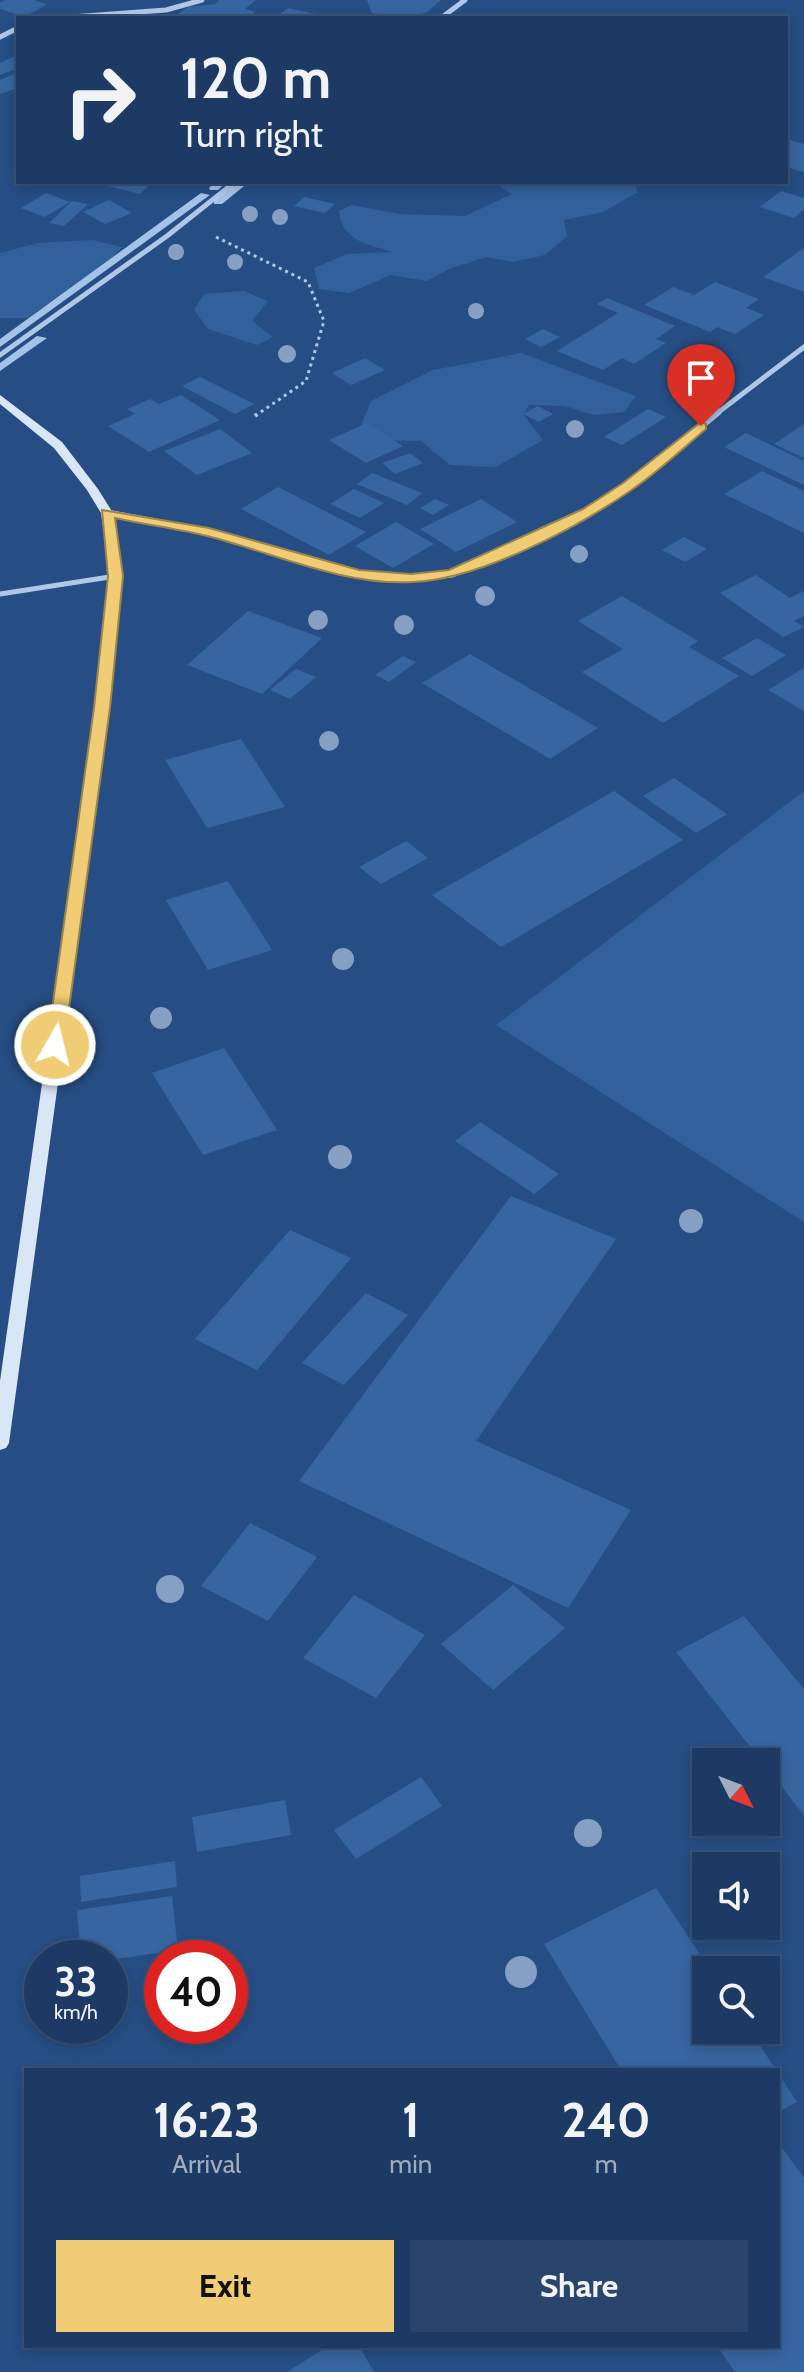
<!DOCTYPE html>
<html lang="en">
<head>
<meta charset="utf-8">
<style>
	:root { --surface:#1c3a63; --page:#29456c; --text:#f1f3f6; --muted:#a0adbe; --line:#3a5478; --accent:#f0cd75 }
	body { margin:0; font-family:Cabin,sans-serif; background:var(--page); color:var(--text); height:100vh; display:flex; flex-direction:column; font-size:30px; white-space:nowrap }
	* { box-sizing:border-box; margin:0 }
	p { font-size:26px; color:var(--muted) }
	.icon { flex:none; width:44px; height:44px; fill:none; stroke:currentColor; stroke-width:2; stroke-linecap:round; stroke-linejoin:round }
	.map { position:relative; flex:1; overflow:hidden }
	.sheet { position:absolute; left:24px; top:2068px; width:756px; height:280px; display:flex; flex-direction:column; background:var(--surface); border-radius:0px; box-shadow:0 4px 12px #0003,0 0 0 2px var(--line) }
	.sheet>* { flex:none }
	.top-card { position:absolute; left:16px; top:16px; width:772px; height:168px; border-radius:0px; box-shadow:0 4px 12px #0003,0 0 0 2px var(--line); background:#1c3a63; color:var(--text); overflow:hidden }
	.needle { width:52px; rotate:132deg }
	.controls { position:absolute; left:692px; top:1748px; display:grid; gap:16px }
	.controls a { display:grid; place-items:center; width:88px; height:88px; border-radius:0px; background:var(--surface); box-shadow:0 4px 12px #0003,0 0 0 2px var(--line); font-size:40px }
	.speed { position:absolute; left:24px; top:1940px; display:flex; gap:16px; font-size:40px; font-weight:700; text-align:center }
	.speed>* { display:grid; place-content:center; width:104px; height:104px; border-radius:50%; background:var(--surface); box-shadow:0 4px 12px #0003,0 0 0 2px var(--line); line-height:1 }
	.speed small { font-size:20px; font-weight:400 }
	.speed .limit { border:12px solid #d22; background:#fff; color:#111 }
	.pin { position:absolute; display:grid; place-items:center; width:68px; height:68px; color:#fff; margin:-82px -34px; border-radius:50% 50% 50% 0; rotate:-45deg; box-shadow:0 0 8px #0007 }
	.pin .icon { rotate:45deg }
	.me { position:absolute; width:88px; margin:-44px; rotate:8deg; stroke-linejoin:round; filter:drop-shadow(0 0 6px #0008) }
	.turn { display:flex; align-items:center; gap:28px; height:168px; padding:0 32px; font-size:36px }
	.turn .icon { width:104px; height:104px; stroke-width:2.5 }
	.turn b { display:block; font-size:56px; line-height:68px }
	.eta { display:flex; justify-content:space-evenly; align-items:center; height:136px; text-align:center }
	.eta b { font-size:48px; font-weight:700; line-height:56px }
	.cta { display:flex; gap:16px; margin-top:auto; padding:16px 32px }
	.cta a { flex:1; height:92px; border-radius:0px; background:var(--accent); color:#111; font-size:32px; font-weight:700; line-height:92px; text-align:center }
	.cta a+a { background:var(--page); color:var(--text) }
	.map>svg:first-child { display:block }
</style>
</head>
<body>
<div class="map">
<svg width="804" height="2372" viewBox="0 0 804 2372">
	<rect width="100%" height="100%" fill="#264e84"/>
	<g fill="#31609b">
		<path d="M494,182H634L638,192L603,212L564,220L567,236L545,255L513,262L486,257L449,269L427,281L391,275L349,293L319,289L314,268L347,254L392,252C367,244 342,241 339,211L351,205L400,214L465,216L512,194Z"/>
		<path d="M93,240L122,247L102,268L27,318H0V253L38,243Z"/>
		<path d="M244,291L268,301L252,321L273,337L257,345L208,329L194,310L204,294Z"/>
		<path d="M521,353L636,396L624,412L594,415L565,406L529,405L523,414L543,440L496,467L450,465L421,441L355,440L371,401L433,370Z"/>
		<path d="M804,791V1222L496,1025Z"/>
	</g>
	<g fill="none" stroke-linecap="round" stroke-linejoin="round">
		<g fill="#a4c3e8" fill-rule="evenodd">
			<path d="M215,182H227L218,190H210L209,188Z"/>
			<path d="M237,182H249L222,204H214V200Z"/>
			<path d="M201,193L210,195L0,347V339Z"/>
			<path d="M37,336L47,338L0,371V363Z"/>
		</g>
	</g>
	<g fill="#3765a0">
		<path d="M5,0H33L47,4L25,17L0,9V3Z"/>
		<path d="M219,0H256L245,9L255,12L248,18H172L188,7L215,4Z"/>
		<path d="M367,0H441L427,12L410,18L372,13Z"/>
		<path d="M288,8L329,17V18H275Z"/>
		<path d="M18,55V68L0,75V63Z"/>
		<path d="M18,72V88L0,94V80Z"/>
		<path d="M786,139L804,144V172L786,167Z"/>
		<path d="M113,182H153L140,194L108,186Z"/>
		<path d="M781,191L804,198V209L794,218L760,207Z"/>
		<path d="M46,193L70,202L45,217L21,208Z"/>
		<path d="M304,197L335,204L325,213L294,206Z"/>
		<path d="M109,200L132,213L105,224L83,212Z"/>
		<path d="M72,201L88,204L64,226L49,223Z"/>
		<path d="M804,248V292L763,277Z"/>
		<path d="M715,282L759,299L746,308L764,315L735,334L717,327L710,332L644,305L673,287L694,295Z"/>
		<path d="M607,298L675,326L656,339L666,343L634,364L622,358L603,370L557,351L618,313L597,304Z"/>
		<path d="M543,329L560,337L541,347L525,339Z"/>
		<path d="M365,358L385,370L351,385L332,373Z"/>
		<path d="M200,377L254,404L235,414L182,386Z"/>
		<path d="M181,395L220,420L149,452L108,426L135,414L127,409L150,399L159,404Z"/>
		<path d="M538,406L553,414L539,422L523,414Z"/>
		<path d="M648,409L666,417L622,445L604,437Z"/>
		<path d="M367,423L403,446L366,463L329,440Z"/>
		<path d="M804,424V458L774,444Z"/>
		<path d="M220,429L252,453L197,475L164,451Z"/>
		<path d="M746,433L804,461V485L724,447Z"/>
		<path d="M410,453L423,463L395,474L382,463Z"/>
		<path d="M762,471L804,491V533L724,494Z"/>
		<path d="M372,473L422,493L407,505L357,484Z"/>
		<path d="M278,487L366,532L329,555L241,509Z"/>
		<path d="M354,489L384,503L360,518L330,504Z"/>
		<path d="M435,499L449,505L433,515L420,508Z"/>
		<path d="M481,499L517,522L456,552L420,529Z"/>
		<path d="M396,522L434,544L393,568L355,546Z"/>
		<path d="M684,537L707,549L685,562L662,550Z"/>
		<path d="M756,575L790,598L804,591V616L794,621L804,627L783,637L720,593Z"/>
		<path d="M622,596L698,641L689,647L739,676L663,723L582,672L623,649L578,621Z"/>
		<path d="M248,611L322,638L262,694L187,665Z"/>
		<path d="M757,638L786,655L752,676L722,658Z"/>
		<path d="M470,654L598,728L550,759L422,683Z"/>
		<path d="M403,656L416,662L389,682L375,675Z"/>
		<path d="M804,668V711L768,690Z"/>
		<path d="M296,669L316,677L290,699L270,690Z"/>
		<path d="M241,739L285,807L207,828L165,760Z"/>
		<path d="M674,778L727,814L696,833L643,796Z"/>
		<path d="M614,791L683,840L501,947L432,895Z"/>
		<path d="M406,841L428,858L381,884L359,867Z"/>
		<path d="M228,881L272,950L208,970L166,900Z"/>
		<path d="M224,1048L277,1130L203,1155L152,1073Z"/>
		<path d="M480,1122L559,1174L534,1194L455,1141Z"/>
		<path d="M511,1196L616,1239L476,1441L631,1510L568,1608L299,1481Z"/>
		<path d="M290,1230L351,1258L257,1370L195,1339Z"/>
		<path d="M366,1293L408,1315L344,1385L302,1363Z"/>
		<path d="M250,1523L317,1557L268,1621L201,1586Z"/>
		<path d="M513,1585L565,1628L493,1690L441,1644Z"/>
		<path d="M354,1595L425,1635L376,1698L303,1658Z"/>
		<path d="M744,1616L804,1689V1815L766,1767V1762H762L676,1652Z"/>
		<path d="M421,1777L442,1806L356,1859L334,1830Z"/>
		<path d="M285,1800L291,1835L197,1852L192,1817Z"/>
		<path d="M175,1861L177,1887L81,1902L80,1876Z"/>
		<path d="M656,1888L710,1970H706V2030H750L776,2070H621L544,1944Z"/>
		<path d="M172,1896L178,1950L110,1960L81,1958L77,1910Z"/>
		<path d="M778,2073L797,2102L778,2112Z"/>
		<path d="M778,2142L804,2178V2372H735L717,2346H778Z"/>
		<path d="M328,2346H359L374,2372H287Z"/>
	</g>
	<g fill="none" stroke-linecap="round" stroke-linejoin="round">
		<path stroke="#b0c8e7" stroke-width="3" stroke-dasharray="3 4" stroke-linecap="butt" d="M216,237L308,282L324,321L306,381L258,414"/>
		<path stroke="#b0c8e7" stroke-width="4" stroke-dasharray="3 5" stroke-linecap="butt" d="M255,416L260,412"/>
		<path stroke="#b0c8e7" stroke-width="5" d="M0,594L116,576"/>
		<g stroke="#b0c8e7" stroke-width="5">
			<path d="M58,18L166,10L202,0"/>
			<path d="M441,18L465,0"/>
			<path d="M0,37L18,28"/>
			<path d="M0,355L167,236L235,182"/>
			<path d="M716,414L804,347"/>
		</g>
		<path stroke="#b0c8e7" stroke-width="7" d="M107,513L209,532L358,574L411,578L452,574L588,512L628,486L718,412"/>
		<path fill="#d9e6f6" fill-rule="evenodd" d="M0,395L62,442L98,489L113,513L122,576L109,708L9,1443L6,1448L0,1450V1381L95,708L110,576L101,513L87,490L54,448L0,404Z"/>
	</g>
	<g fill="#85a0c3">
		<circle cx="250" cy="214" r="8"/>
		<circle cx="280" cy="217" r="8"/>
		<circle cx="176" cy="252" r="8"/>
		<circle cx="235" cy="262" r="8"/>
		<circle cx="476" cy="311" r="8"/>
		<circle cx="287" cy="354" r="9"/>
		<circle cx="575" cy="429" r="9"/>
		<circle cx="579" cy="554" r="9"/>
		<circle cx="485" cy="596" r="10"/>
		<circle cx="318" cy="620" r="10"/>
		<circle cx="404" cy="625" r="10"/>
		<circle cx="329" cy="741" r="10"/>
		<circle cx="343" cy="959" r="11"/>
		<circle cx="161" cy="1018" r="11"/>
		<circle cx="340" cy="1157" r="12"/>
		<circle cx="691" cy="1221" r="12"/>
		<circle cx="170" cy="1589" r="14"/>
		<circle cx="588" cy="1833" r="14"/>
		<circle cx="521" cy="1972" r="16"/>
	</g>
	<path fill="#f0cd75" stroke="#9c854c" stroke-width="2" d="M701,422L706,424V429C681,450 657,473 630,491C575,529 480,579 413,582C345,586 276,554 211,537C180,529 147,525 115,518L123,576L110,708L64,1045L61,1049H49L47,1045L94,708L108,576L102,510L209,528L359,570L411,574L449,570L583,509L623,483Z"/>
</svg>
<div class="controls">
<a><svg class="needle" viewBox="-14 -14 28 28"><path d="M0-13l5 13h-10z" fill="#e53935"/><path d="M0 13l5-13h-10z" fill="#a0adbe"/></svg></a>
<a><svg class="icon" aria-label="sound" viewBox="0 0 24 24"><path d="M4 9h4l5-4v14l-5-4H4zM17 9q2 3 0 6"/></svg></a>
<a><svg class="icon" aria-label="search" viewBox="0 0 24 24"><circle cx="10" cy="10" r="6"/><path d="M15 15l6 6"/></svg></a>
</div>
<div class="speed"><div>33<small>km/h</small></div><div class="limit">40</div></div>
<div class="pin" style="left:701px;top:426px;background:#d93025"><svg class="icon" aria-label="arrive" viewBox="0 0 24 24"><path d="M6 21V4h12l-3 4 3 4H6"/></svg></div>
<svg class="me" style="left:55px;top:1045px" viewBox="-20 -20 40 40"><circle r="17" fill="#f0cd75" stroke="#fff" stroke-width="3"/><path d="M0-11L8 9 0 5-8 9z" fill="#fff"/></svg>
<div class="top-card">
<div class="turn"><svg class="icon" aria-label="right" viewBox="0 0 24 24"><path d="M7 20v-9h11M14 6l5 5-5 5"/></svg><div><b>120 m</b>Turn right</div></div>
</div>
<section class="sheet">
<div class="eta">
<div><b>16:23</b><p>Arrival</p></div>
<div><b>1</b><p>min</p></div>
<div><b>240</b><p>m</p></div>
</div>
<div class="cta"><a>Exit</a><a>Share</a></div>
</section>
</div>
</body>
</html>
